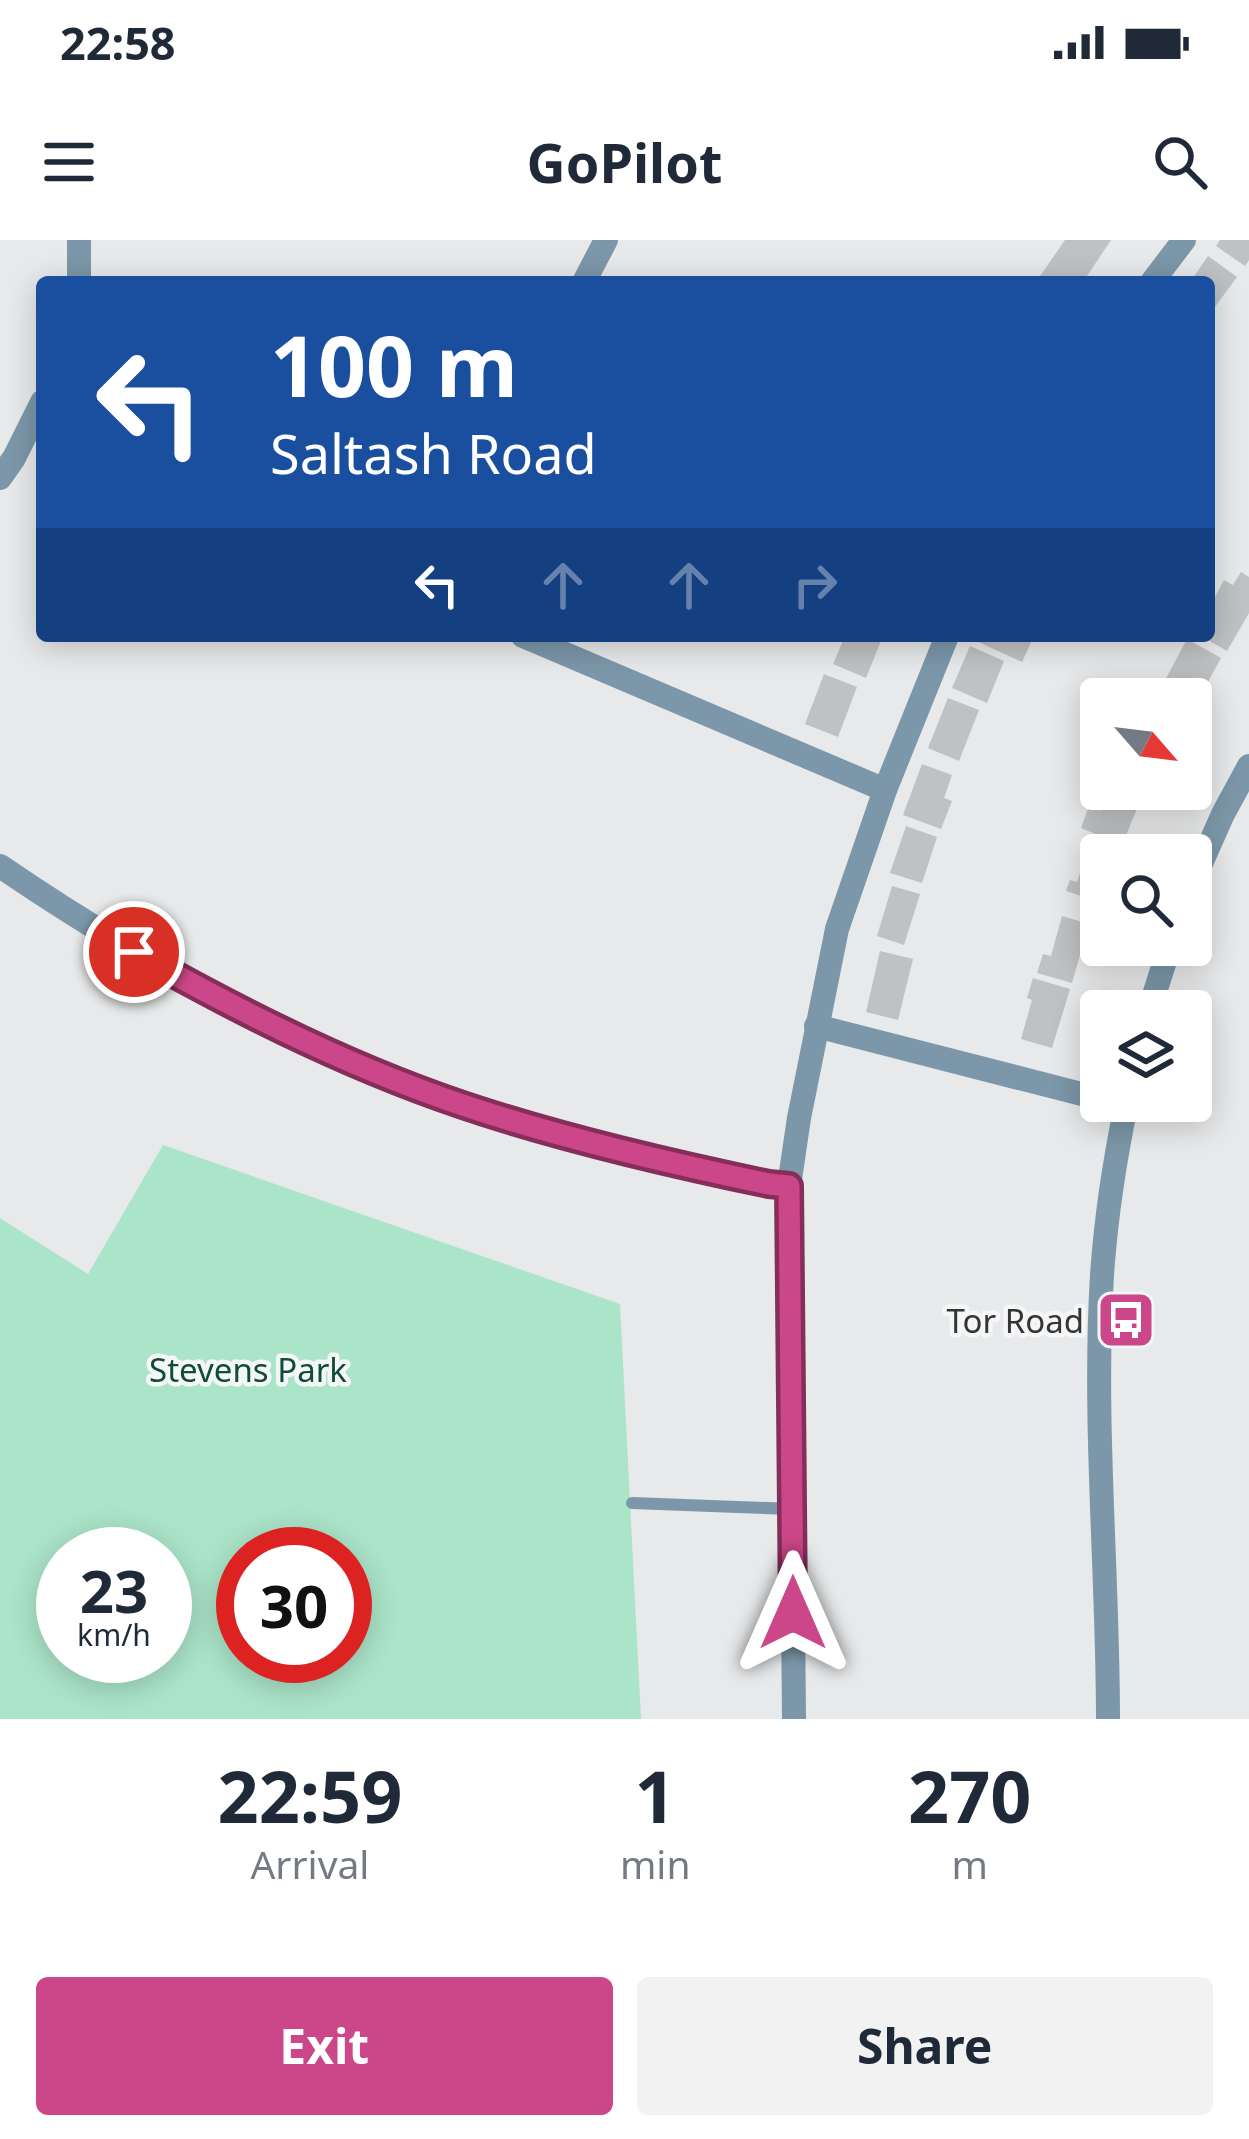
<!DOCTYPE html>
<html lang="en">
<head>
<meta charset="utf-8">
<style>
	:root { --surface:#fff; --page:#f2f2f3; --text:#1f2937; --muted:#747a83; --accent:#cc4789 }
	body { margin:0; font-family:"Noto Sans",sans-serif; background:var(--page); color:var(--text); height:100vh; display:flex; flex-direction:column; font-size:45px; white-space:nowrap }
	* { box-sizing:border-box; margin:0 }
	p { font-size:39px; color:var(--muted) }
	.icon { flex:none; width:66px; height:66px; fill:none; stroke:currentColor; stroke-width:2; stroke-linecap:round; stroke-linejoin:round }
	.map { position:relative; height:1479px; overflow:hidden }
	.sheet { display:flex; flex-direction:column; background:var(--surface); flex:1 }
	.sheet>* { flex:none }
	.guide { position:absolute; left:36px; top:36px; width:1179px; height:366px; border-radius:12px; box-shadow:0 6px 30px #0003; background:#1a4fa0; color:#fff; overflow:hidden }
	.needle { width:78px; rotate:118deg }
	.tools { position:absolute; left:1080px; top:438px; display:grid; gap:24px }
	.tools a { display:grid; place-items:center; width:132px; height:132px; border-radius:12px; background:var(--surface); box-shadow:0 6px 30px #0003; font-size:60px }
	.speed { position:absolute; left:36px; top:1287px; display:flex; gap:24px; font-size:60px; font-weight:700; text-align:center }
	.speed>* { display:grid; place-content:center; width:156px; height:156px; border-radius:50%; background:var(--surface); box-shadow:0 6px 30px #0003; line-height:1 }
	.speed small { font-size:30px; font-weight:400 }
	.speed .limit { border:18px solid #d22; background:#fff; color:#111 }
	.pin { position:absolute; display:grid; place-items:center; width:102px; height:102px; color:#fff; margin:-51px; border:6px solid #fff; border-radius:50%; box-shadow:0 3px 12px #0007 }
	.me { position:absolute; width:132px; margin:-66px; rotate:0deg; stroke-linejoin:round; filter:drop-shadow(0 0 9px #0008) }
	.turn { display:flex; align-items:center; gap:42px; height:252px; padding:0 36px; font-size:54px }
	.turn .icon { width:156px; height:156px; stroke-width:2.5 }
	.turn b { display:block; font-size:84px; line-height:102px }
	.lanes { display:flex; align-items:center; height:114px; padding:0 36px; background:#0003; justify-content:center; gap:60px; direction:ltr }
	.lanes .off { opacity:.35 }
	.eta { display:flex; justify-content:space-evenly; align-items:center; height:204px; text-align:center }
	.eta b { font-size:72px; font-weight:700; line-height:84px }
	.primary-button { display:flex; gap:24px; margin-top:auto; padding:24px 36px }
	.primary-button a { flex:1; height:138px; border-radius:12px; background:var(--accent); color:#fff; font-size:48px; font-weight:700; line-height:138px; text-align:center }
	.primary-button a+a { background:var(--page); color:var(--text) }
	.status { display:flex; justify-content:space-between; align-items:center; height:84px; padding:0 60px; background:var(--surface); direction:ltr }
	.status svg { height:33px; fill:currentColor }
	header { display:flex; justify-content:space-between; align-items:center; height:156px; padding:0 36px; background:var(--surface); font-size:54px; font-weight:700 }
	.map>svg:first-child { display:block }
</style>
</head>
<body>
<div class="status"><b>22:58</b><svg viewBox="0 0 49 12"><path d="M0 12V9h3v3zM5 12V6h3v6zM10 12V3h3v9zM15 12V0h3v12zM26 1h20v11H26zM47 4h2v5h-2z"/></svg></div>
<header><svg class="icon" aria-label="menu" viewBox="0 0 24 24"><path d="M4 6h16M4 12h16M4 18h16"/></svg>GoPilot<svg class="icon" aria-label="search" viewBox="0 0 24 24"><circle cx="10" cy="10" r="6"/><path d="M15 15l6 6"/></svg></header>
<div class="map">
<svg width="1249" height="1479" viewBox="0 0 1249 1479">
	<rect width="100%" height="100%" fill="#e8e9ea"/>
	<path fill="#abe5c9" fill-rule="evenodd" d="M163,905L620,1064L641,1479H0V978L88,1034ZM63,1314H165V1416H63ZM243,1314H345V1416H243Z"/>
	<g fill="#bfc1c2">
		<path d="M1065,0H1111L1083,42H1036Z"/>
		<path d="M1220,0H1249V20L1245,26L1216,6Z"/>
		<path d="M1208,16L1237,37L1209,75V42H1190Z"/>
		<path d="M1241,332L1249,337V373L1227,411L1201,396H1209V368L1224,340L1233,345Z"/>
		<path d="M845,396H883L866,438L833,424Z"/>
		<path d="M976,396H1034L1022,422L974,400Z"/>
		<path d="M1187,399L1221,418L1196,464L1191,459L1162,446Z"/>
		<path d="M970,406L1004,421L987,463L952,448Z"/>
		<path d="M824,434L857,447L838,497L805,484Z"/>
		<path d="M948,458L979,470L959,521L928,508Z"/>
		<path d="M922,524L952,535L944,558L952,561L941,589L903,575Z"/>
		<path d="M1110,549H1145L1122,605L1081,588L1089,566L1100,571Z"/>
		<path d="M906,586L937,597L922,643L890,633Z"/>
		<path d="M1088,608L1101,612L1100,662L1066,651L1070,640L1077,642Z"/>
		<path d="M892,646L920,654L904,705L877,696Z"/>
		<path d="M1062,676L1089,684L1072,743L1037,733L1043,714L1051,716Z"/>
		<path d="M880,711L913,719L898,780L866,772Z"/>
		<path d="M1033,738L1070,749L1052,808L1021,799L1032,760L1027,758Z"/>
	</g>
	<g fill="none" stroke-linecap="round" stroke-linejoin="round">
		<path stroke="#7c97a9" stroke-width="12" d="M632,1263L792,1269"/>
		<g stroke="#7c97a9" stroke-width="24">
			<path d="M79,0V42"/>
			<path d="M584,42L606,0"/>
			<path d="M1152,42L1184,0"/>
			<path d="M0,238L14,218L42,162"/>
			<path d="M523,396L885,550"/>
			<path d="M0,626C149,728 308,812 479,870C513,882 549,890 584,900C651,919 720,939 789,946"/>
			<path d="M816,786L1101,859"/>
			<path d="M794,1479L789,946L799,878L837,689L885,550L947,396"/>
		</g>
		<g stroke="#7c97a9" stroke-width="24">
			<path d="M1191,646L1223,574L1249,526"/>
			<path d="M1149,771L1170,705"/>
			<path d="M1108,1479C1108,1331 1093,1183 1102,1035C1106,977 1115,918 1127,861"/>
		</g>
	</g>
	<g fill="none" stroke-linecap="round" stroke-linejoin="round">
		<g stroke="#852e59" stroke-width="30">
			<path id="route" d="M134,712C246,775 361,833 484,872C578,902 673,924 769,944L789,946L793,1373"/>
		</g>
		<use href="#route" stroke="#cc4789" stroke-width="21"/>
	</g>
	<defs>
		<g id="bus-square" transform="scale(3)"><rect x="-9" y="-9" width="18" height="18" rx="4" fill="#cc4789" stroke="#f5f6f7"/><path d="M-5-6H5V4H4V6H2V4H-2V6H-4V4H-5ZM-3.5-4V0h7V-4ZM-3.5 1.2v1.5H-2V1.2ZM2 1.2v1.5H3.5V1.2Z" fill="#fff"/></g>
	</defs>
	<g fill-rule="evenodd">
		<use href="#bus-square" x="1126" y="1080"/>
	</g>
	<g text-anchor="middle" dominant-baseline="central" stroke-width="9" stroke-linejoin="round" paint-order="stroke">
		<g font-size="33" fill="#353535" stroke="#f5f6f7" text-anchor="end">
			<text x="1084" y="1080">Tor Road</text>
		</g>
		<g font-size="33" fill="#0f4d36" stroke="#f5f6f7">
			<text x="248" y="1129">Stevens Park</text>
		</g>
	</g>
</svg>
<div class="tools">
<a><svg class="needle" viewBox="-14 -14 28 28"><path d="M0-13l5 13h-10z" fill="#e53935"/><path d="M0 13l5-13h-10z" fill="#747a83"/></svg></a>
<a><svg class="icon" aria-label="search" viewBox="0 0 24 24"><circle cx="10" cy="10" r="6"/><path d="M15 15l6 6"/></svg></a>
<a><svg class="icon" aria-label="layers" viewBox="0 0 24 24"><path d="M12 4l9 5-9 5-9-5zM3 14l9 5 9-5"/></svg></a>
</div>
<div class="speed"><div>23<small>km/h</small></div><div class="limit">30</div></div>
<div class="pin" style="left:134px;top:712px;background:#d93025"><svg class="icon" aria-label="arrive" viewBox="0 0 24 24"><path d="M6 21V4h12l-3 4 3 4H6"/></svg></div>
<svg class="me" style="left:793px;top:1373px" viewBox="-20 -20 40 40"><path d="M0-17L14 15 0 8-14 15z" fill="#cc4789" stroke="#fff" stroke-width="4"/></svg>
<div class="guide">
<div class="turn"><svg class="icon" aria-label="left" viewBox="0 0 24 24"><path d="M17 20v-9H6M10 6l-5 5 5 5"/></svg><div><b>100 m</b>Saltash Road</div></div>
<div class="lanes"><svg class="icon" aria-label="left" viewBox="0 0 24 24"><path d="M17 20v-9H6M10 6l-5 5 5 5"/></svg><svg class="icon off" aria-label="ahead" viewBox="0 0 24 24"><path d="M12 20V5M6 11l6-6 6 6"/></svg><svg class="icon off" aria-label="ahead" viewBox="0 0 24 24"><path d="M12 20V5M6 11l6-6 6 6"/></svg><svg class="icon off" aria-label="right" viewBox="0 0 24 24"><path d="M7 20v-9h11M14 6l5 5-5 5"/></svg></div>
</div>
</div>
<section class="sheet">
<div class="eta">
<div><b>22:59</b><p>Arrival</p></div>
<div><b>1</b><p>min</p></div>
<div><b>270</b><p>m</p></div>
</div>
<div class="primary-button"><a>Exit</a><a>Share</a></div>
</section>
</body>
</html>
